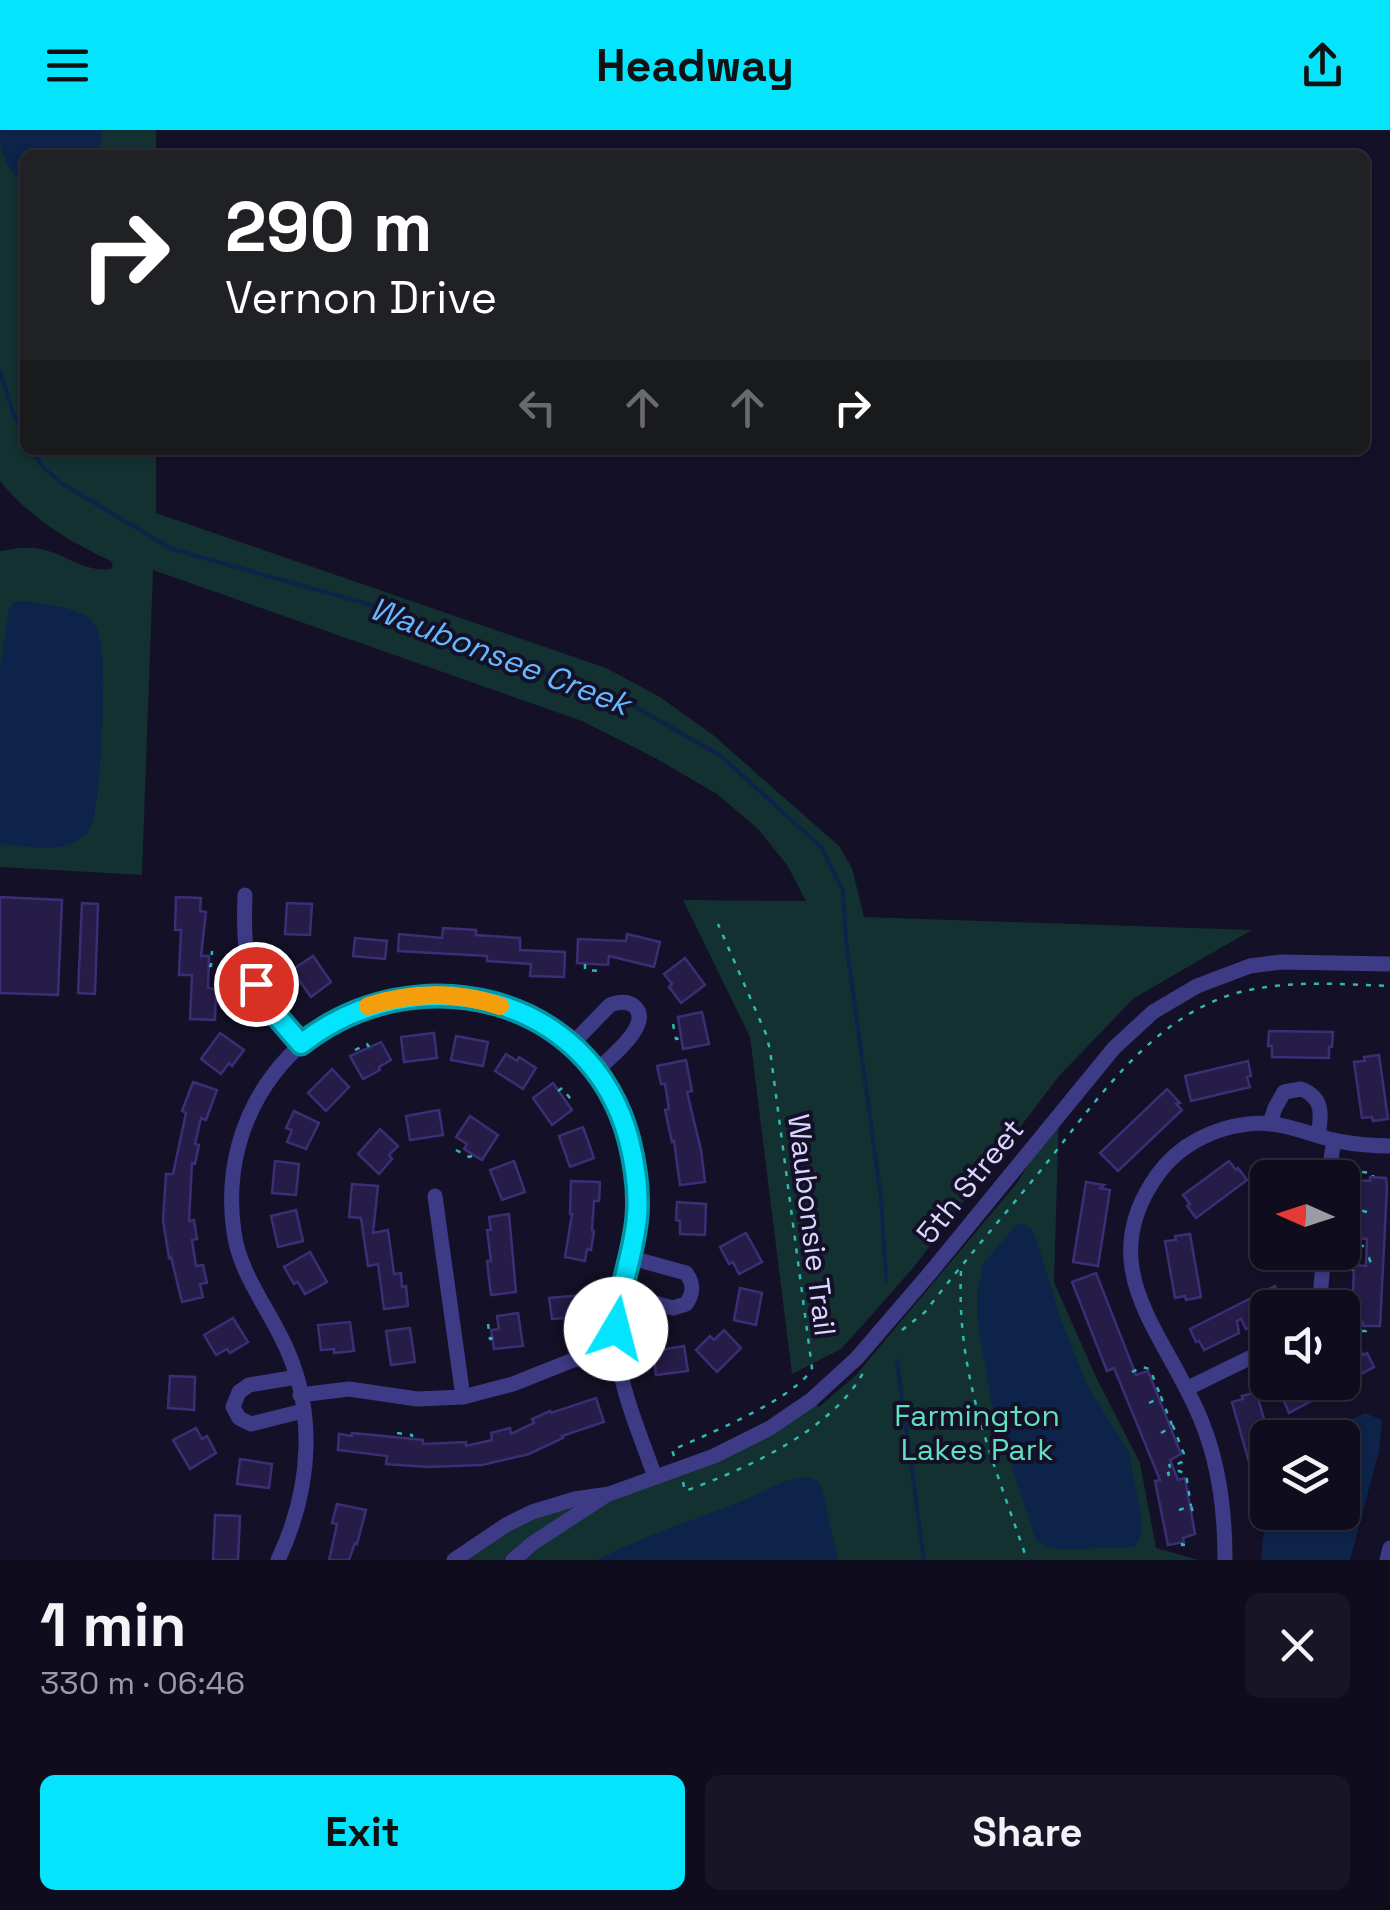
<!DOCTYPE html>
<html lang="en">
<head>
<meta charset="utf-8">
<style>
	:root { --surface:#0f0c1d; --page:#181526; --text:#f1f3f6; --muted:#9b9ba4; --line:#2f2c3b; --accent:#04e5fd }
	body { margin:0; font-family:"Space Grotesk",sans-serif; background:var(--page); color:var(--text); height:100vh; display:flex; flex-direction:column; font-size:38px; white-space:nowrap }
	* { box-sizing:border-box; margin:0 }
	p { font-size:32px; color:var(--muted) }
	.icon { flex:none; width:55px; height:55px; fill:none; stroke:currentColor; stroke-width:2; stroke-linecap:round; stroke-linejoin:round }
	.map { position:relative; height:1430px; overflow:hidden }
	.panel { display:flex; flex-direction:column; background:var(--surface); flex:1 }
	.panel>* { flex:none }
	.guide { position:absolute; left:20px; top:20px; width:1350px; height:305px; border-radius:15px; box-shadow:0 2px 8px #0004,0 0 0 2px var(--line); background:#202124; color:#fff; overflow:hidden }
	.needle { width:65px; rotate:273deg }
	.controls { position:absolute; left:1250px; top:1030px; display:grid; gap:20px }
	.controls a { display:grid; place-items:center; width:110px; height:110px; border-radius:15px; background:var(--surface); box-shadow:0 2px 8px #0004,0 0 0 2px var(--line); font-size:50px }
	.pin { position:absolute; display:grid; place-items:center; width:85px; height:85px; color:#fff; margin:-42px; border:5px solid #fff; border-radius:50%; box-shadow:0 2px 10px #0007 }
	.me { position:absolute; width:110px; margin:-55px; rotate:8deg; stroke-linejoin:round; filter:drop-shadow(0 0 8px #0008) }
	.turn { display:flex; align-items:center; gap:35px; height:210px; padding:0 40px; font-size:45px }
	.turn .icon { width:130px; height:130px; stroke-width:2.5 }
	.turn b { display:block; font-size:70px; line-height:85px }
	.lanes { display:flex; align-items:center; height:95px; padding:0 40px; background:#0003; justify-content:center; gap:50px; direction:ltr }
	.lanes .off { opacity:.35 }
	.round { display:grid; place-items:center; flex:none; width:105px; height:105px; border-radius:15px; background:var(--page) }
	.overview { display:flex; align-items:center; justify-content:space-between; height:170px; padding:0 40px }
	h1 { font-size:60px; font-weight:600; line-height:75px }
	.primary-button { display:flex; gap:20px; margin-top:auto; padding:20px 40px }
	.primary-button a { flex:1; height:115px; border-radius:15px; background:var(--accent); color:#111; font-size:40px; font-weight:600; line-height:115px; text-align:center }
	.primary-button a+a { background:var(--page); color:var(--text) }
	header { display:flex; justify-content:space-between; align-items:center; height:130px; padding:0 40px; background:var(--accent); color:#111; font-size:45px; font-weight:600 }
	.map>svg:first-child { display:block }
</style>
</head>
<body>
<header><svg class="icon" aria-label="menu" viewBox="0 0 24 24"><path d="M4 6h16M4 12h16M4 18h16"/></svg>Headway<svg class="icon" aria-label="share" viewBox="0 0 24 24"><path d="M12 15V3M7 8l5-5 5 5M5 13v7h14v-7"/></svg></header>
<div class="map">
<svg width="1390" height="1430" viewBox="0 0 1390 1430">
	<rect width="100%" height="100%" fill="#141027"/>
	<g fill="#133130">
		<path d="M0,0H156V25H25V320H156V383L606,538L660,567L713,605L839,716L852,738L864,787L1252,800L1134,868L1059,946L913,1138L869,1188L841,1219L792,1244L750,907L683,770L806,771L787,735L758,699L717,664L655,628L582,591L153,440L142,745L0,737V421C14,419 27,416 41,419C65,424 86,443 111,439L113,435L111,431C66,410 32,389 0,351Z"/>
		<path d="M1059,985L1054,1152L1096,1247L1140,1333L1156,1418L1199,1430H454L506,1395L655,1347L811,1270L819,1277L855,1246L1017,1053Z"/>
	</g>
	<g fill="#0d2349">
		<path d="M0,0H102L99,25H25V54C6,39 0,23 0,0Z"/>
		<path d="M26,471C46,475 77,476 92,491C97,497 99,505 101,512C106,537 102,685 88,702C67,726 27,716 0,714V537L9,478L15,472Z"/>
		<path d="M1017,1094C1027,1094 1030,1096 1035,1105L1062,1193L1087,1255L1129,1323L1142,1392L1141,1406L1135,1416C1123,1419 1113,1418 1101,1418C1078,1418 1054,1426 1035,1408L991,1271L978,1195L977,1166L983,1134Z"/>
		<path d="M1365,1283L1382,1290L1379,1321L1350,1430H1261L1263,1408L1271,1383L1342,1382V1308L1318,1307L1326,1301Z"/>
		<path d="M804,1347C813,1347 818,1350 822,1358L838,1430H597C644,1406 696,1389 745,1370C764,1362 783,1349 804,1347Z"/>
	</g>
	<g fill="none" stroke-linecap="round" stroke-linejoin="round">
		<g stroke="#0d2349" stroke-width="4">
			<path d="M0,241L13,283L25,308"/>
			<path d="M31,320L42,336L61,353L172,419L371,475L525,536L625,571L721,626L821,717L843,761L846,811L881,1068L886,1150"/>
			<path d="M897,1231L924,1430"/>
		</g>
	</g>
	<g fill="#251c48" stroke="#3c2e74" stroke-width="2.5">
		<path d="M0,767L62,770L58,865L0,863Z"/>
		<path d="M176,767L201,768L200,781L206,782L201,826H209L208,858L216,859L215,890L190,889L192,845H179L181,800H175Z"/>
		<path d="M82,773L98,774L95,864L78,863Z"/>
		<path d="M287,773L312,774L310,805L285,804Z"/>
		<path d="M443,798L476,800V805L520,808V820L565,822L564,847L530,846L531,834L487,831V826L398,821L399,804L442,808Z"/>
		<path d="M627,804L660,812L654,837L609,826L608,835L577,833L578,809L626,811Z"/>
		<path d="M355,808L387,811L385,829L353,826Z"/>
		<path d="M313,826L331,852L311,867L292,840Z"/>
		<path d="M685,828L705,855L681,873L669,857L672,854L664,844Z"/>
		<path d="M702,882L709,914L683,919L678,887Z"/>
		<path d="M1269,901L1333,902L1332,917H1329V928L1272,927V916H1268Z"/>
		<path d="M220,903L244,920L232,936L229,933L221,944L201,929Z"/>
		<path d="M434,903L437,928L404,932L401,907Z"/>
		<path d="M456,906L488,912L483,936L451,930Z"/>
		<path d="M381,912L391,930L379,937L380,940L363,949L350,926Z"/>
		<path d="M506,924L517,931L519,927L536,938L523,959L495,941Z"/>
		<path d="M1379,925L1388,989L1373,991L1372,987L1362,988L1354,932L1365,931L1364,927Z"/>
		<path d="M686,930L692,961L687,962L701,1020L705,1052L680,1055L674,1011L672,1012L665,980L669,979L665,954H661L657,936Z"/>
		<path d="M1248,931L1251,946L1247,947L1250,957L1191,971L1185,946Z"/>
		<path d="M332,939L349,957L326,981L308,963Z"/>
		<path d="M193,952L217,960L206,990L201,988L195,1014L199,1015L195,1034L192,1033L189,1091L194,1090L197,1109L192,1110L196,1136L203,1135L207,1153L200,1154L203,1167L182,1172L171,1127L169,1128L163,1090L166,1044H173L186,983L182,981Z"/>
		<path d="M553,953L572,980L552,995L533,968Z"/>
		<path d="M1167,959L1180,973L1176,974L1182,980L1118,1041L1100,1023Z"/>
		<path d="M439,980L443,1005L410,1010L406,986Z"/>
		<path d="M294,981L319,993L306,1019L287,1012L292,1000L286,998Z"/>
		<path d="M470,986L498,1005L482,1030L464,1019L467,1014L456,1007Z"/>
		<path d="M583,997L594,1028L570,1037L559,1006Z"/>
		<path d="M380,999L398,1016L389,1025L392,1029L379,1044L358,1024Z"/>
		<path d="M275,1031L299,1034L296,1065L272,1063Z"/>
		<path d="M514,1031L525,1062L502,1070L490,1040Z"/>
		<path d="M1229,1031L1236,1040L1238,1038L1247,1050L1196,1088L1187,1076L1190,1074L1183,1065Z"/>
		<path d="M1370,1047L1386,1048L1387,1057L1380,1196H1363V1192H1352L1354,1135L1366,1136L1367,1109L1355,1108L1357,1050L1370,1051Z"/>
		<path d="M571,1051L600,1052L599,1071H594L592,1100L594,1101L591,1120L587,1119L585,1131L565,1127L572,1084H570Z"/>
		<path d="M1086,1052L1104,1055L1100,1058L1110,1060L1098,1136L1073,1132Z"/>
		<path d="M352,1054L378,1056L373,1103L388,1100L394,1144L401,1143L402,1157L406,1156L408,1176L384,1179L378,1134L368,1136L361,1088L349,1087Z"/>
		<path d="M677,1072L706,1074L705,1105L680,1104V1091L676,1090Z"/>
		<path d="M296,1080L303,1111L278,1117L271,1086Z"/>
		<path d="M509,1084L516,1162L491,1165L487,1131H491L487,1100H491L489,1087Z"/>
		<path d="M746,1103L762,1132L739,1144L733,1132L729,1134L720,1117Z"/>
		<path d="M1190,1104L1201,1167L1186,1170L1185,1166L1175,1168L1165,1111L1176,1110L1175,1106Z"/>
		<path d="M310,1122L327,1152L305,1164L298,1152L294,1154L284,1137Z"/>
		<path d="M1096,1143L1136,1245L1148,1241L1181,1324L1170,1330L1178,1350L1185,1348L1195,1404L1183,1408L1184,1412L1168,1415L1155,1351L1160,1350L1114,1238L1107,1241L1072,1152Z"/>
		<path d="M1275,1156L1281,1168L1278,1170L1281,1178H1268V1188L1246,1199L1241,1189L1237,1191L1239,1203L1204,1220L1199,1211L1196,1212L1190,1199Z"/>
		<path d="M740,1158L762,1163L756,1195L734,1190Z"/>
		<path d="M582,1165L585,1190L566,1192L565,1188L552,1189L549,1168Z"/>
		<path d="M518,1183L523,1216L494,1219L491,1200L499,1199L497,1186Z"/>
		<path d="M233,1188L248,1212L230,1223L227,1219L216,1225L204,1205Z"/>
		<path d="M350,1192L354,1221L334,1223V1219L321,1220L318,1195Z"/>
		<path d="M410,1198L415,1232L391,1235L386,1201Z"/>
		<path d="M724,1200L741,1218L717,1242L696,1220L710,1206L714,1210Z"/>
		<path d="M1357,1214L1363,1225L1367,1223L1374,1237L1289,1283L1278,1257L1286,1252H1342V1222Z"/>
		<path d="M684,1216L688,1241L656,1245L653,1221Z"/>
		<path d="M170,1246L195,1247L194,1280L168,1278Z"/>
		<path d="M1256,1262L1268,1302V1354L1256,1357L1232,1272L1243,1269L1242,1266Z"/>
		<path d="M596,1268L604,1292L562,1306L563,1308L529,1324L482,1335L428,1337L386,1334L387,1326L338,1320L339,1304L352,1306V1303L423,1310V1314L466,1312V1316L492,1310L491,1303L510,1298L511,1304L534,1293L532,1289L550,1281L551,1283Z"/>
		<path d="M196,1298L202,1309L207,1306L216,1323L190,1339L173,1310Z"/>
		<path d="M240,1329L272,1334L269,1358L237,1354Z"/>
		<path d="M337,1374L366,1380L357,1414L355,1413L349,1430H329L337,1394L332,1393Z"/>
		<path d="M215,1385L240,1386L238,1430H213Z"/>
	</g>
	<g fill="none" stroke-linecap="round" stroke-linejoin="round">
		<g stroke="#31b8b0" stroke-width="2.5" stroke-dasharray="5 8" stroke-linecap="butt">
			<path d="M585,834V840L601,841"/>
			<path d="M209,836H211L212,821"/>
			<path d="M673,894L676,909L681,908"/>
			<path d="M355,920L367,914L369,917"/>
			<path d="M558,961L562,958L573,972"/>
			<path d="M456,1020L469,1027L474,1025"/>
			<path d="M1355,1080L1353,1107L1357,1116H1370V1114"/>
			<path d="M1367,1082L1356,1079L1354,1076L1356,1048L1361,1042L1373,1043V1046"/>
			<path d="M961,1141C956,1248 994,1332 1027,1430"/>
			<path d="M1352,1141V1134L1358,1128H1369L1371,1133"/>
			<path d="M1350,1183V1194L1355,1201H1366V1196"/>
			<path d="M488,1194L490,1209L493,1208"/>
			<path d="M902,1200L925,1182C961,1135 999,1091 1037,1045C1091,979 1145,893 1230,865C1282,849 1337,854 1390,856"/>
			<path d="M1132,1242L1142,1237L1150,1239L1161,1267"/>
			<path d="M1149,1273L1161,1267L1172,1295"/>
			<path d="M397,1303L412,1305V1307"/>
			<path d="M1161,1303L1173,1296L1184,1324L1182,1332L1170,1337L1169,1334"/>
			<path d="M674,1326L672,1320C704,1306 799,1267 812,1238L770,920L766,904L718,794"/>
			<path d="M1169,1346L1168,1343L1179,1341L1186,1344L1191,1376"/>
			<path d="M683,1352L685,1361C746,1339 831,1301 863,1243"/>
			<path d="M1179,1380L1191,1376L1194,1385"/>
			<path d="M1182,1413V1415L1192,1414"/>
		</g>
		<g stroke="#3e3b86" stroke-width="15">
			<path d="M245,765C242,844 252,855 301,914"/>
			<path d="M571,915L610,875C618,872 627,870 634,876C655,894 607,930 595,942"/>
			<path d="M1270,993L1275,978L1284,962L1301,959C1323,967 1322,984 1318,1005"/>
			<path d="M1328,1048L1334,1010"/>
			<path d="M435,1066L463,1267"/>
			<path d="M619,1163L673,1178L686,1174C694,1163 694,1154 686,1143L628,1127"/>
			<path d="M1319,1178L1324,1122"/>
			<path d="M297,1247L249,1255L239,1262L233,1277L239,1288L251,1294L303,1281"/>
			<path d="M1188,1258L1268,1219"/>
			<path d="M300,1265L349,1259L417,1269L463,1267L513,1254L573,1230L617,1223"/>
			<path d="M278,1430C312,1358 318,1277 280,1205C263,1171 239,1140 234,1102C216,982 300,874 421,865C546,857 645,959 637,1083C634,1131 610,1175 617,1224C623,1266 641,1307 655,1347"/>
			<path d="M454,1430L506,1395L532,1382L575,1369L609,1364L714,1326L770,1298L811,1270L857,1228L930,1143L1114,918L1153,882L1197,856L1250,836L1281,832L1390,834"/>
			<path d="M513,1430L533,1413L605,1366"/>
			<path d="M1225,1430C1225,1385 1220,1338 1203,1295C1170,1207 1088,1141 1158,1044C1179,1015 1213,998 1248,994C1280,990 1307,1004 1337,1011C1354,1014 1372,1016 1390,1016"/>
			<path d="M1387,1430L1390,1418"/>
		</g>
	</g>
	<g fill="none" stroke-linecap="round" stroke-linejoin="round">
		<g stroke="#0395a4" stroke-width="25">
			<path id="route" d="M256,854L270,878L301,914C415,824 590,863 629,1010C635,1034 639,1062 637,1086C634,1125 618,1160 616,1199"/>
		</g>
		<use href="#route" stroke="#04e5fd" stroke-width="18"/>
		<path stroke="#f59e0b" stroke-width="18" d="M368,876C411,862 457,861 500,876"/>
	</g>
	<g text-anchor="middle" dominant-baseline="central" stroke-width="8" stroke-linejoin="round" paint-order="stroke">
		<g font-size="30" fill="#dbd6ff" stroke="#141027">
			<text transform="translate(970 1051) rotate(-51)">5th Street</text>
			<text transform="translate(812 1095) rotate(83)">Waubonsie Trail</text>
		</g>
		<g font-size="30" fill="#62dfbf" stroke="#141027">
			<text x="977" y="1285">Farmington<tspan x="977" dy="34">Lakes Park</tspan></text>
		</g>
		<g font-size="32" font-style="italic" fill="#65b8fe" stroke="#141027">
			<text transform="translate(500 526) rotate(21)">Waubonsee Creek</text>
		</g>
	</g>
</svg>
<div class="controls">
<a><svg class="needle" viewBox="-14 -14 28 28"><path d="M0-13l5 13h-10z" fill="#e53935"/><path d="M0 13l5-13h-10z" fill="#9b9ba4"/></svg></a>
<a><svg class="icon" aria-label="sound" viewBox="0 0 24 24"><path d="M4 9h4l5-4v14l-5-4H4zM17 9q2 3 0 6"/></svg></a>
<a><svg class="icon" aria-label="layers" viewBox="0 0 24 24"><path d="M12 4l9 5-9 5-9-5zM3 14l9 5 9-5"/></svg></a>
</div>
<div class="pin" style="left:256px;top:854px;background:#d93025"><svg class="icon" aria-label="arrive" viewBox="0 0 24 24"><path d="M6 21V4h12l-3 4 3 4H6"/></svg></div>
<svg class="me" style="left:616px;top:1199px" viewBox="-20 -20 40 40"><circle r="19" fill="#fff"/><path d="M0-13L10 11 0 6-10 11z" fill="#04e5fd"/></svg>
<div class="guide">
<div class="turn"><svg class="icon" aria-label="right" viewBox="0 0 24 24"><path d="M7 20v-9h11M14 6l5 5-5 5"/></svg><div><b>290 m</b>Vernon Drive</div></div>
<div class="lanes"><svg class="icon off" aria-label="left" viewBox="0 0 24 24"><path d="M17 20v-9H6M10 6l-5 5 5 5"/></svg><svg class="icon off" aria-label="ahead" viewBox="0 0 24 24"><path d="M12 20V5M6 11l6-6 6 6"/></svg><svg class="icon off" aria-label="ahead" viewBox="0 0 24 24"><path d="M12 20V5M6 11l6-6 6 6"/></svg><svg class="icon" aria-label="right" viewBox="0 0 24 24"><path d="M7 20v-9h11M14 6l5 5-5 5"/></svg></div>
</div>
</div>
<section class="panel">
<div class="overview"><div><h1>1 min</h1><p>330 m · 06:46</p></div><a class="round"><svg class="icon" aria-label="close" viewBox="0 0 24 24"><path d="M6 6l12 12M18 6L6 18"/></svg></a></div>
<div class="primary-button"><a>Exit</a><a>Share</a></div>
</section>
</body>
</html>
